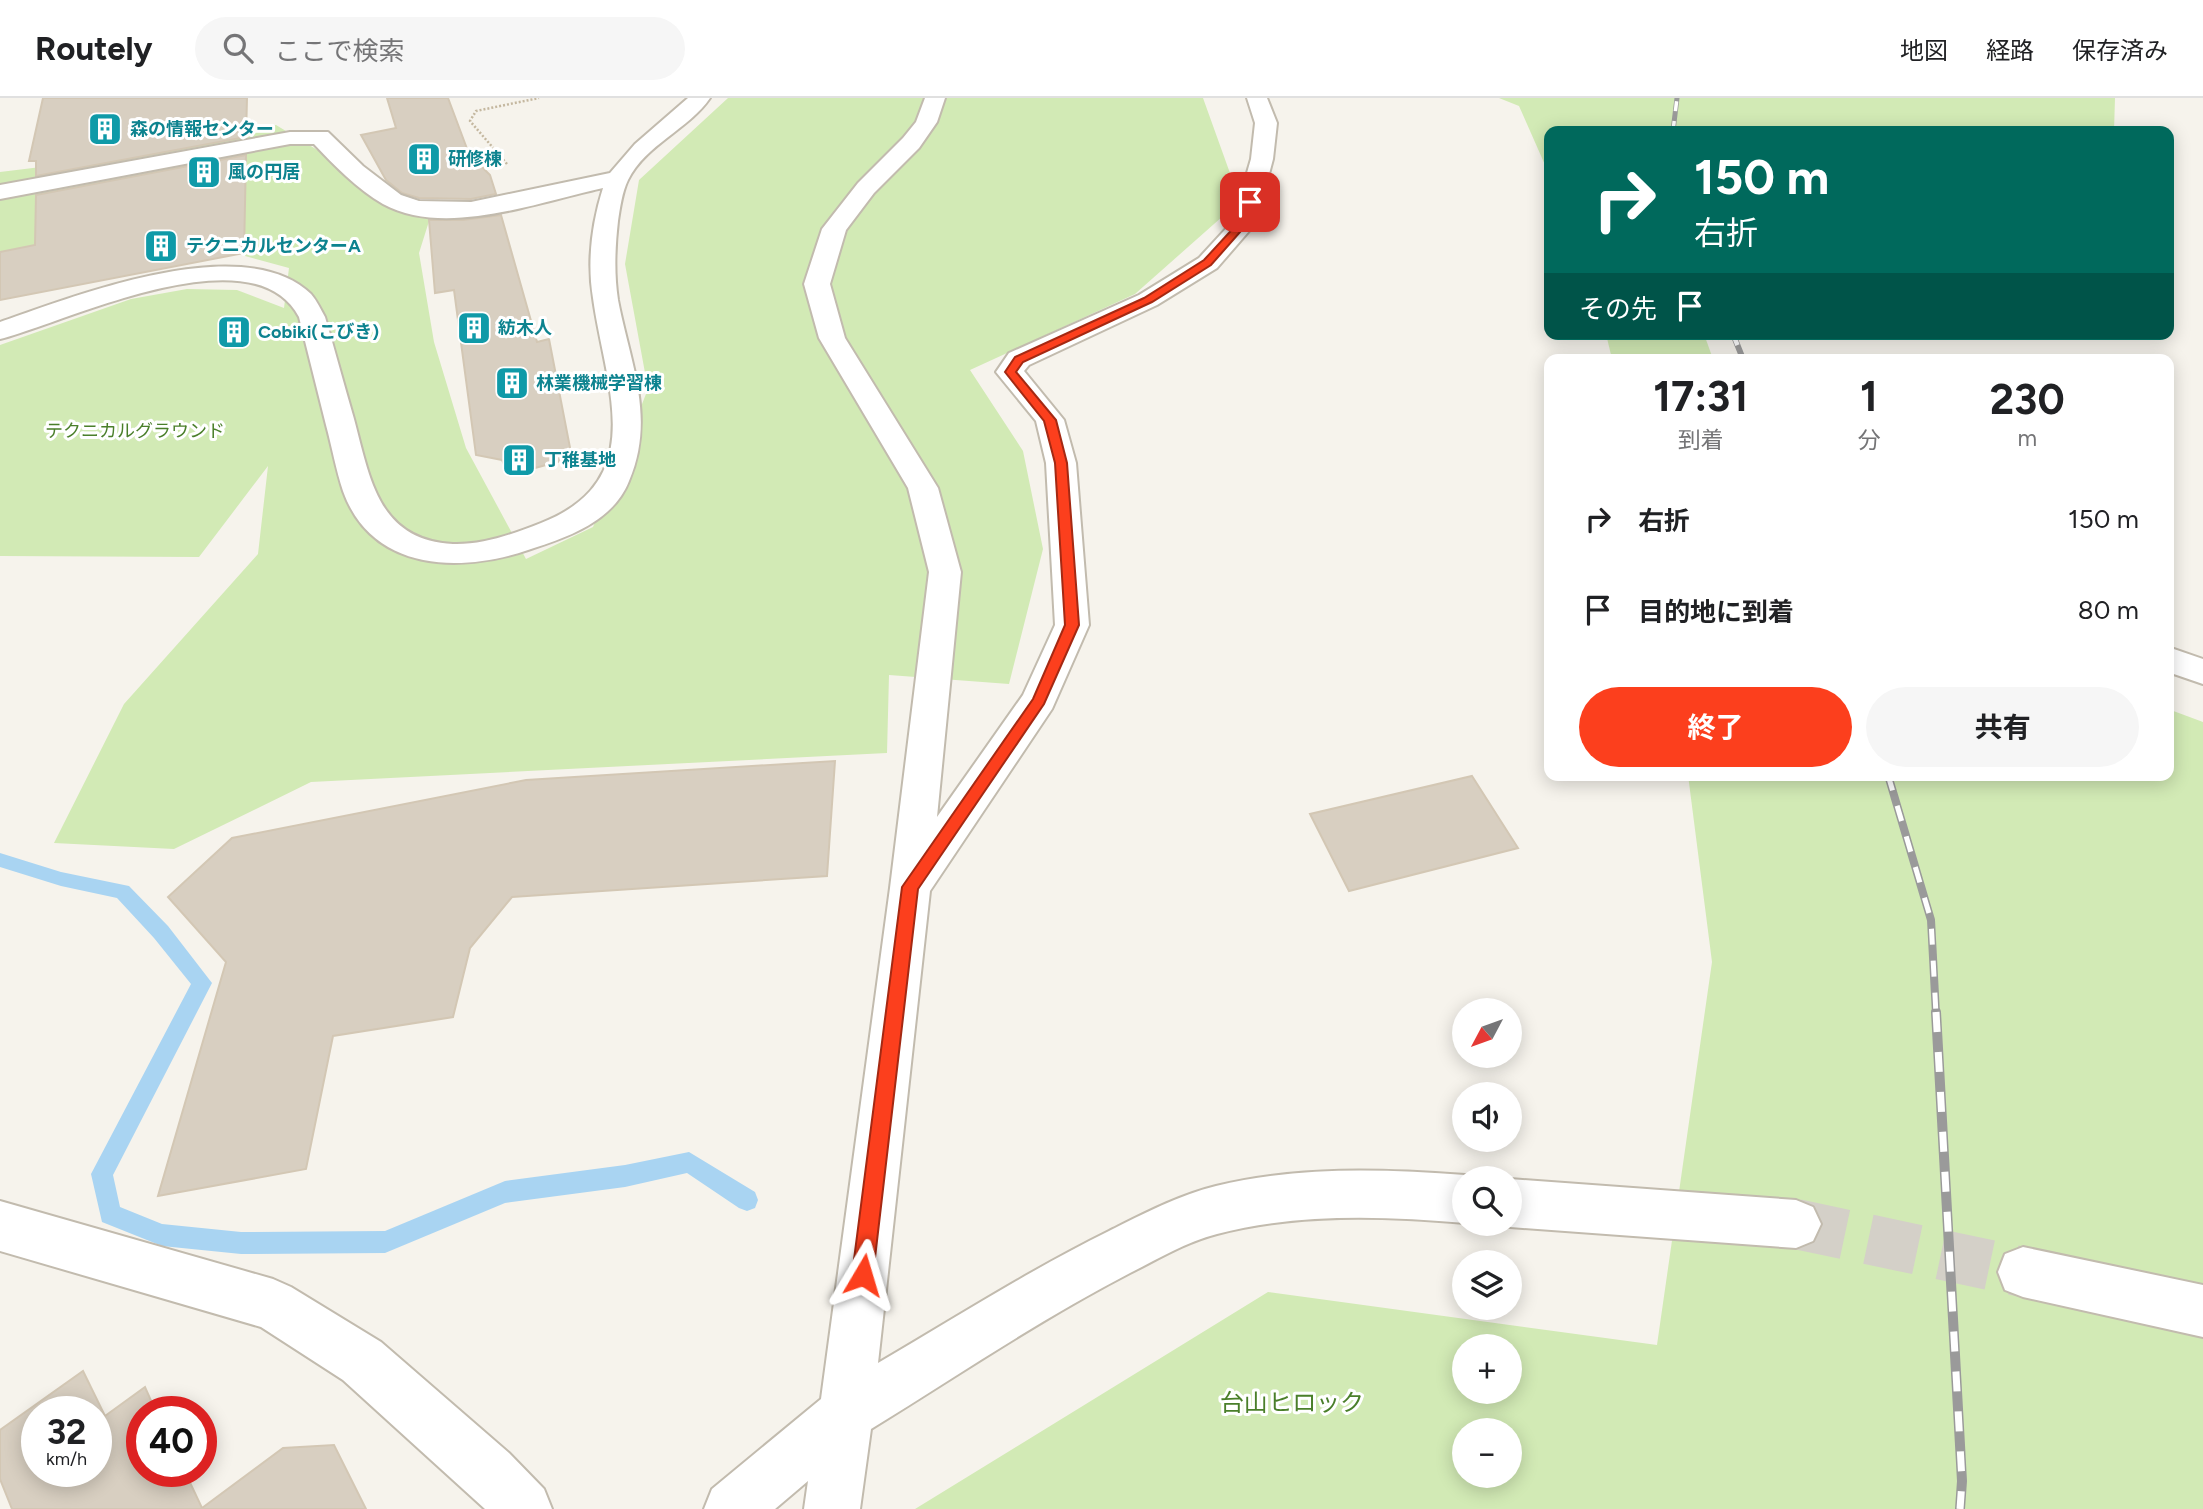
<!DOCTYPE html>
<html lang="ja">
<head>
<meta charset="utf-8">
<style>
	:root { --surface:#fff; --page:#f6f6f6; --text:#202124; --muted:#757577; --line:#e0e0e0; --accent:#fc3f1d }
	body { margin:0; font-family:Figtree,"Noto Sans JP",sans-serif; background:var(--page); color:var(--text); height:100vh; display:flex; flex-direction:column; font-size:26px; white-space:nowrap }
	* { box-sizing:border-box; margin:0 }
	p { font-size:23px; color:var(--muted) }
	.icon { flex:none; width:38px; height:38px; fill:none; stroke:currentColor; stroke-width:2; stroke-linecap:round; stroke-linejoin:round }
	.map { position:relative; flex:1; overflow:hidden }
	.details { position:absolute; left:1544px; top:256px; width:630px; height:427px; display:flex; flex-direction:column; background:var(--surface); border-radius:14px; box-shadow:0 4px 18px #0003 }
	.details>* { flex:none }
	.top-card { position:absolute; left:1544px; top:28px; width:630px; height:214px; border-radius:14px; box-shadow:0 4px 18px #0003; background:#00695c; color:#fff; overflow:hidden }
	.needle { width:46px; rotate:229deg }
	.tools { position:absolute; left:1452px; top:900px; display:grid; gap:14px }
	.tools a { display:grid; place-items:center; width:70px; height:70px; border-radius:50%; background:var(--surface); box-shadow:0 4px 18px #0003; font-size:35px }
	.speed { position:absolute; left:21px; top:1298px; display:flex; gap:14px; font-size:35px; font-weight:700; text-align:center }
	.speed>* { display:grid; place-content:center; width:91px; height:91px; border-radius:50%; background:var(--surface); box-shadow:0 4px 18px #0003; line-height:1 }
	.speed small { font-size:18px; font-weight:400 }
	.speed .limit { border:10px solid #d22; background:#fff; color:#111 }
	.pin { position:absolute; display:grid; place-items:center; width:60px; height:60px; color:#fff; margin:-30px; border-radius:14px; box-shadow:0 4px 10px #0006 }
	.me { position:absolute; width:77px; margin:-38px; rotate:7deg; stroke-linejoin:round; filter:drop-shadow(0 0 5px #0008) }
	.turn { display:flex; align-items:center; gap:24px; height:147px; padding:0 35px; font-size:32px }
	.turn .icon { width:91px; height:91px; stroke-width:2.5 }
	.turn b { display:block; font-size:49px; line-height:60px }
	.then { display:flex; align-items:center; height:66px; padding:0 35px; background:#0003; gap:14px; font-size:26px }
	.eta { display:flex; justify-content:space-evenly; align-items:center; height:119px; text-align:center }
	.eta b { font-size:42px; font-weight:700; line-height:49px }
	.primary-button { display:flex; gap:14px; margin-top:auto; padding:14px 35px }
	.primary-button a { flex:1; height:80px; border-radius:42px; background:var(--accent); color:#fff; font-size:28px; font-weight:700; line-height:80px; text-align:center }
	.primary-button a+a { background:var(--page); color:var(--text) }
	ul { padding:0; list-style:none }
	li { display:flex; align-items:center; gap:21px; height:91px; padding:0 35px }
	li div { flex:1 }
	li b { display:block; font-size:26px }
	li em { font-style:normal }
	header { display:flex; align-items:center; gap:42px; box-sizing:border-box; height:98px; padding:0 35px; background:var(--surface); border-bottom:2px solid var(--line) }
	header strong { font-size:33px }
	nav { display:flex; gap:38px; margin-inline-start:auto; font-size:24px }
	.search { width:490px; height:63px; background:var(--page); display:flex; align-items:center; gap:18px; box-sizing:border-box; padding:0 24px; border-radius:38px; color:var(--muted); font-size:26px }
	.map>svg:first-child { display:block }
</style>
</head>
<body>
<header>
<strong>Routely</strong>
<div class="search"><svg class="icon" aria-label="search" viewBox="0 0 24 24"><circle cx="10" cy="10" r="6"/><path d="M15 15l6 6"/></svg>ここで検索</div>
<nav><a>地図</a><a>経路</a><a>保存済み</a></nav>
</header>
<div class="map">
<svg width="2203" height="1411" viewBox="0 0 2203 1411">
	<rect width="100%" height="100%" fill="#f6f3ec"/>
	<g fill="#d2eab5" fill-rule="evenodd">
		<path d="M728,0H1203L1240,103L1135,196L970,272L1023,353L1043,451L1009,586L889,577L887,655L311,684L174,751L54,745L124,606L258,456L268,368L199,459L0,458V247L131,201L187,191L237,192L284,210L289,170L245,158L239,111L0,154V74L123,59L276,27L430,120L419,155L434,244L466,350L526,461L593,429L648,291L625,166L639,82Z"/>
		<path d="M1499,0H2115L2114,33H1549V76L1519,8Z"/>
		<path d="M1606,236H1704L1713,261H1612Z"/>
		<path d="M2168,611L2203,624V1411H915L1268,1194L1657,1247L1712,864L1688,677H2168ZM1465,1248H1510V1293H1465ZM1465,1332H1510V1377H1465Z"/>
	</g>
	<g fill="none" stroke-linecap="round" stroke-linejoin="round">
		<path fill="#a9d4f2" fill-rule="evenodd" d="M0,755L61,774L129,788L168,828L212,885L113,1077L120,1109L162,1126L241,1134L385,1133L505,1083L625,1067L689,1054L755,1094L758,1102L755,1110L747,1113L739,1110L687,1075L625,1089L505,1105L385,1155L241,1156L162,1148L102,1124L91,1076L191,886L154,840L117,800L61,788L0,769Z"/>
	</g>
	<g fill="#d8cfc1" stroke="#d3c7b4" stroke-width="2" fill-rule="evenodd">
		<path d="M43,0H247L246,39L36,78V63H29Z"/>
		<path d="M387,0H448L469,56L490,77L496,96L471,101L419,100L402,95L386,82L361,37L396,30Z"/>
		<path d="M246,57L244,155L0,202V154L35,147L36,97Z"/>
		<path d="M501,117L537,244L549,241L572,360L509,377L502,362L476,357L454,192L435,195L429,122H463Z"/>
		<path d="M835,663L827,778L512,799L470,850L453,919L333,938L306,1071L158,1098L226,864L168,799L232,740L526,682Z"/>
		<path d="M1472,678L1518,750L1349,793L1310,716Z"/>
		<path d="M83,1273L105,1318L145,1289L156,1314H142V1374H185L202,1410L283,1350L334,1347L366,1411H12L0,1381V1332ZM37,1314H96V1374H37Z"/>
	</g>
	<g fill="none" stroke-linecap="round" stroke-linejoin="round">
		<path stroke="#d4d0c8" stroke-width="50" stroke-dasharray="50 24" stroke-linecap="butt" d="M1796,1126L2023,1174"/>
		<g stroke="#c2bbae" stroke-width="4">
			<g id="minor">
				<path d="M688,0H710C689,31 645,47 628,82C622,94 620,110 618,123C615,149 614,176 618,202C630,265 656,319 629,383C613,424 566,440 528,452C460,475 372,474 343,393C336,372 332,349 326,327C317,291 308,255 299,219C253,132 67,224 0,241V224C75,198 244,131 311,196C317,203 321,212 325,219C335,253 344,287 354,321C370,381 378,442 453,446C483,447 513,436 541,425C651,382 605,288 593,200C587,164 592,125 603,90C538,104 445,140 383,106C357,91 334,67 314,46H290L0,101V87L290,34H328L363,68L401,97L419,103L471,104L610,75L635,46Z"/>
				<path d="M925,0H945L937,24L919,50L874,95L846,132L830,186L845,240L938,390L961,474L937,719L1023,597L1055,527L1046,365L1036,323L996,274L1009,255L1139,197L1199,160L1233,123L1251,61L1255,25L1247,0H1267L1277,25L1273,61L1256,125L1217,170L1157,207L1029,267L1024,273L1064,322L1076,365L1089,527L1052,611L930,793L878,1265C955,1220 1030,1172 1109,1133C1143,1116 1179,1097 1216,1088C1297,1068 1383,1071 1465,1077L1471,1080H1465V1125C1383,1118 1298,1115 1217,1136C1186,1144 1158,1161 1130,1175C1041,1221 957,1278 871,1331L860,1411H804L808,1383L775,1411H704L712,1391L821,1301L890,790L929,474L908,390L819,240L804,186L822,131L858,85L903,40L916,24Z"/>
				<path d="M2168,549L2203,561V586L2168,574Z"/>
				<path d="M1510,1081L1796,1102L1813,1109L1821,1126L1813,1143L1796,1150L1510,1129L1501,1125H1510Z"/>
				<path d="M0,1103L273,1181L291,1189L381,1244L509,1355L544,1391L552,1411H485L343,1282L261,1229L0,1153Z"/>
				<path d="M2023,1149L2203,1187V1239L2023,1199L2005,1192L1998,1174L2005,1156Z"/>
			</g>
		</g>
		<path stroke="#c4b79f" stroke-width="2.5" stroke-dasharray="2 2" stroke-linecap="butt" d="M507,66L470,23L476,13L539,0"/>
		<use href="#minor" fill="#fff" fill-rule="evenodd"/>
		<g stroke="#9a9a9a" stroke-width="5">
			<path id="rail-far3" d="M1673,33L1677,0"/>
		</g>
		<g stroke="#9a9a9a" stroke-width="6">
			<path id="rail-far2" d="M1733,236L1743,261"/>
		</g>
		<g stroke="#9a9a9a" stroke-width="8">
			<path id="rail-far1" d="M1888,677L1931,822L1936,916"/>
		</g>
		<g stroke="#9a9a9a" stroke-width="10">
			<path id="rail" d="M1936,914L1962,1383L1960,1411"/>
		</g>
		<use href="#rail-far3" stroke="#fff" stroke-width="3.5" stroke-dasharray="10" stroke-linecap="butt"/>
		<use href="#rail-far2" stroke="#fff" stroke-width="4.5" stroke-dasharray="12" stroke-linecap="butt"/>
		<use href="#rail-far1" stroke="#fff" stroke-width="5" stroke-dasharray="16" stroke-linecap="butt"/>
		<use href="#rail" stroke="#fff" stroke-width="7" stroke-dasharray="20" stroke-linecap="butt"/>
	</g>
	<path fill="#fc3f1d" stroke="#a42913" stroke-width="2" d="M1250,101L1255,104L1248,125L1211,167L1152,204L1023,264L1016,274L1056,322L1067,365L1079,527L1044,606L918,791L873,1177L870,1184L863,1187L856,1184L852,1177L902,789L1033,601L1065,527L1055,365L1044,323L1005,274L1015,259L1144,200L1204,162L1239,124L1245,104Z"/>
	<defs>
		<g id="building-square" transform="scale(1.75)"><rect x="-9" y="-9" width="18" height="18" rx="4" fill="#0f9aa8" stroke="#fff"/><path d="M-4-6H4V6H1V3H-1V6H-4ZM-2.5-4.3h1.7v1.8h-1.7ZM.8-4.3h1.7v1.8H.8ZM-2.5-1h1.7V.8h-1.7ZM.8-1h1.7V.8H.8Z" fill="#fff"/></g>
	</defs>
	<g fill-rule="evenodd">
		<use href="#building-square" x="105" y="31"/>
		<use href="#building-square" x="424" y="61"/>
		<use href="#building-square" x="204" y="74"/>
		<use href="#building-square" x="161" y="148"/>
		<use href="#building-square" x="474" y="230"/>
		<use href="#building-square" x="234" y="234"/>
		<use href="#building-square" x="512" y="285"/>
		<use href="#building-square" x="519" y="362"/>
	</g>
	<g text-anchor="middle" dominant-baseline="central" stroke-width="6" stroke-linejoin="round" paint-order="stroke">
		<g font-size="18" font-weight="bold" fill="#0d838f" stroke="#fff" text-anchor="start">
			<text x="130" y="31">森の情報センター</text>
			<text x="448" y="61">研修棟</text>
			<text x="228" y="74">風の円居</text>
			<text x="186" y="148">テクニカルセンターA</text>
			<text x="498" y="230">紡木人</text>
			<text x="258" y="234">Cobiki(こびき)</text>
			<text x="536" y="285">林業機械学習棟</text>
			<text x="544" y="362">丁稚基地</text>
		</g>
		<g font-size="18" fill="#4a7f2a" stroke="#fff">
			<text x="135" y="333">テクニカルグラウンド</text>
		</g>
		<g font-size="24" fill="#4a7f2a" stroke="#fff">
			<text x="1292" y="1304">台山ヒロック</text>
		</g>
	</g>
</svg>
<div class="tools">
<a><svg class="needle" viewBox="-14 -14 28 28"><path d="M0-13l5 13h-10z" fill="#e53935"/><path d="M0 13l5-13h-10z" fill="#757577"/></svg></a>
<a><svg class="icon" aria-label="sound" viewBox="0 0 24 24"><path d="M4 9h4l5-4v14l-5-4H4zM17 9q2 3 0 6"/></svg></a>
<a><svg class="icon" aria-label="search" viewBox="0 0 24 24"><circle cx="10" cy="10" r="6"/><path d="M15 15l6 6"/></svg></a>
<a><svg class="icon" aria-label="layers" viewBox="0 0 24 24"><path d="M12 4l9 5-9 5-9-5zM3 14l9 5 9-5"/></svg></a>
<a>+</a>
<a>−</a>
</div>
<div class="speed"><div>32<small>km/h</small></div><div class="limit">40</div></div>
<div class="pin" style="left:1250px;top:104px;background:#d93025"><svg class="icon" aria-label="arrive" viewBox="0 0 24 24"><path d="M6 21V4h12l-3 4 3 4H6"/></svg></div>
<svg class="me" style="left:863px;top:1177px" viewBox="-20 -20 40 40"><path d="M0-17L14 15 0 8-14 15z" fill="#fc3f1d" stroke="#fff" stroke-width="4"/></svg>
<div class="top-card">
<div class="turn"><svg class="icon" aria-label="right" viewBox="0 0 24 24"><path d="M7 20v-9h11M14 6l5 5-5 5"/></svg><div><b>150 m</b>右折</div></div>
<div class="then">その先<svg class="icon" aria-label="arrive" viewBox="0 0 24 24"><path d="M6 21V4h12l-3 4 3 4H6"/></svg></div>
</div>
<section class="details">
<div class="eta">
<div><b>17:31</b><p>到着</p></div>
<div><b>1</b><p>分</p></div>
<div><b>230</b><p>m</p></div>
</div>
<ul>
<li><svg class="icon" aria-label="right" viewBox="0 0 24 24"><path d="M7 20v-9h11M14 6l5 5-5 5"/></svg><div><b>右折</b></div><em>150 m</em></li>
<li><svg class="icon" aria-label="arrive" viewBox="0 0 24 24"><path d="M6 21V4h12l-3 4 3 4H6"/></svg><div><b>目的地に到着</b></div><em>80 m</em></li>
</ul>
<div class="primary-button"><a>終了</a><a>共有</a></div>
</section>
</div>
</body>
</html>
